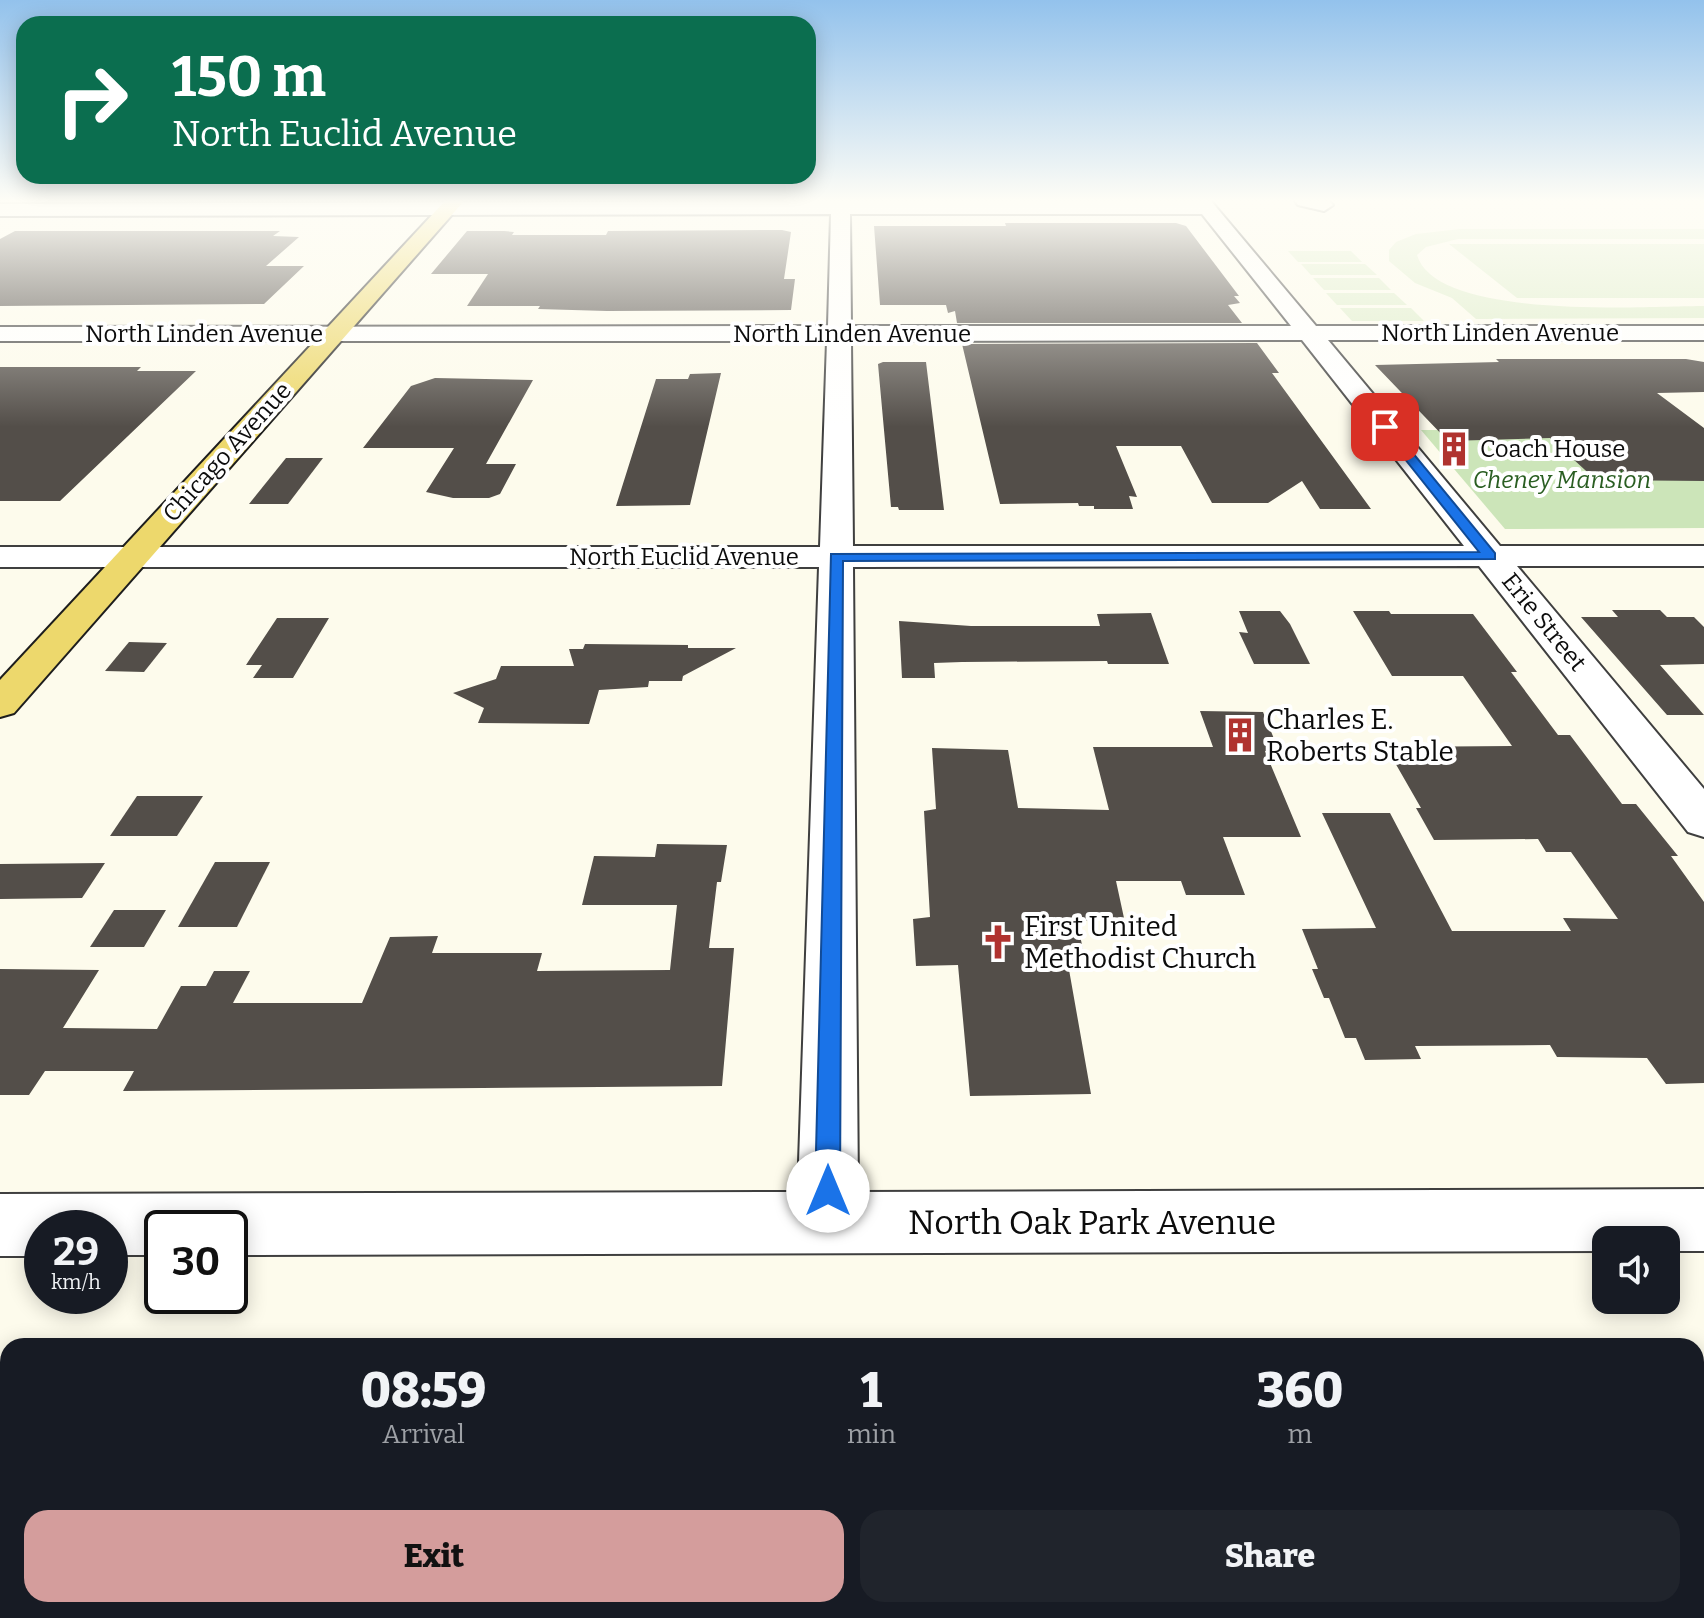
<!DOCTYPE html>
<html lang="en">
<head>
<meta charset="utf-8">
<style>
	:root { --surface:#171b24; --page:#20242c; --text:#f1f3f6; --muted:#9ea1a6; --accent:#d49d9c }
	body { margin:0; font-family:Bitter,serif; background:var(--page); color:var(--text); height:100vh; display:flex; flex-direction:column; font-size:30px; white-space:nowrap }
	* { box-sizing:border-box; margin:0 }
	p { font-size:26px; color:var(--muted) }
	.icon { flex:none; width:44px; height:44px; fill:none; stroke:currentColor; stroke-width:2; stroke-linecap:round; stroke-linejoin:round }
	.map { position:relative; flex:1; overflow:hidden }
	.side { position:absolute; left:0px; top:1338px; width:1704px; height:280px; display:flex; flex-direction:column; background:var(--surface); border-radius:24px 24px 0 0; box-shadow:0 4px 20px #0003 }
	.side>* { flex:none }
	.hud { position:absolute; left:16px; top:16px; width:800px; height:168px; border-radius:24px; box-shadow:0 4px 20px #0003; background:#0b6e4f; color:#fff; overflow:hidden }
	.controls { position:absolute; left:1592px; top:1226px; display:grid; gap:16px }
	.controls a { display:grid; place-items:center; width:88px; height:88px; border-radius:16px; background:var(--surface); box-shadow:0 4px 20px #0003; font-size:40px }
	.speed { position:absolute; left:24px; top:1210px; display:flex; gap:16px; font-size:40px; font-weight:700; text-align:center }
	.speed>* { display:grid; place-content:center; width:104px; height:104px; border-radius:50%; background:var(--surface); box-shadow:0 4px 20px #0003; line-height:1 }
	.speed small { font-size:20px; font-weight:400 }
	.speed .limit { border:4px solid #111; border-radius:12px; background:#fff; color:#111 }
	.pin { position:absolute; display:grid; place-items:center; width:68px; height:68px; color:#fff; margin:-34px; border-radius:16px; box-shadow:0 4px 12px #0006 }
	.me { position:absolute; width:88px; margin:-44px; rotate:0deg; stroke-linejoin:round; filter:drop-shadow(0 0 6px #0008) }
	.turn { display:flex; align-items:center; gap:28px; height:168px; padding:0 24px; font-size:36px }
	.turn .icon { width:104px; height:104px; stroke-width:2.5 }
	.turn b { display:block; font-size:56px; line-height:68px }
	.eta { display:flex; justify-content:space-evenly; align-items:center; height:136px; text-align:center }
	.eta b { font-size:48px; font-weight:800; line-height:56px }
	.primary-button { display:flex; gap:16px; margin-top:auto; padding:16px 24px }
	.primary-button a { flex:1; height:92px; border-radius:24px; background:var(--accent); color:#111; font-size:32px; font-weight:800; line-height:92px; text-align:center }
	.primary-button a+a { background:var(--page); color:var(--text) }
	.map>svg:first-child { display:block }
</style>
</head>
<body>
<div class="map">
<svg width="1704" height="1618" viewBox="0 0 1704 1618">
	<rect width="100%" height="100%" fill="#fdfbec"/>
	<path fill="#cce5b9" d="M1421,430L1704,431V528L1505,529Z"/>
	<g fill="#deedca">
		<path d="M1460,229H1704V239H1458L1426,247L1417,255C1436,321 1649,306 1704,306V318L1476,319L1452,298L1415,283L1389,261V250L1396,242L1416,234Z"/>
		<path d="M1449,244H1704V298H1517Z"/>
		<path d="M1288,251H1351L1362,262H1298Z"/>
		<path d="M1301,264H1365L1377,275H1311Z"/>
		<path d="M1313,278H1379L1391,290H1324Z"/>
		<path d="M1326,293H1394L1407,305H1337Z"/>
		<path d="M1340,308H1411L1424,321H1352Z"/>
	</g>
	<g fill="#534e49">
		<path d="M1005,223H1176L1186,226L1239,296H1234L1240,303L1228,305L1242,323H957L955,311L948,313L946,305H880L874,226H1006Z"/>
		<path d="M782,230L791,232L784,279H795L791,310L607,311L538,309L540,306H467L488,274H431L467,231H504L514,232L512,235H606L608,231Z"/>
		<path d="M15,231H280L273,236L299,237L266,266H304L264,304L0,306V239Z"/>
		<path d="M1257,343L1279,373H1272L1371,509H1320L1302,481L1268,503H1212L1181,446H1116L1137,497L1129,496L1133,509H1094V506H1079L1078,503L1000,504L962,344Z"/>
		<path d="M1496,359H1686L1704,362V392L1657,393L1704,428V481L1596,480L1550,438L1448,441L1375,365L1499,362Z"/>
		<path d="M883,362H926L944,510H899L898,507H891L878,364Z"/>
		<path d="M0,367H141L137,371H196L60,501H0Z"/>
		<path d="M721,373L690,505L616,506L656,379H688L690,374Z"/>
		<path d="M435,378L533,380L486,464H516L500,494L489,498H453L426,492L454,448H363L411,386Z"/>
		<path d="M286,458H323L288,504H249Z"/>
		<path d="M1612,610H1660L1667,617H1694L1704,627V664L1660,665L1704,715H1667L1581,617H1618Z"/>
		<path d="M1239,611H1280L1290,624L1310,664H1254L1239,632L1248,633Z"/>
		<path d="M1353,611H1389L1391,614H1473L1517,672H1511L1558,735H1570L1622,804H1636L1678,856H1671L1704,902V1083L1666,1084L1647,1058L1557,1057L1550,1045L1415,1046L1421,1059L1365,1060L1356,1038H1345L1329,998H1324L1312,969H1318L1302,929L1376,928L1322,813H1390L1452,931H1571L1563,918L1618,919L1571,852H1546L1538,839L1434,840L1416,808H1421L1386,747L1512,746L1463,676H1392Z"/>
		<path d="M1151,613L1169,664H1108L1107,661L962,662L934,663L935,678H902L899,621L971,626H1100L1097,614Z"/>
		<path d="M277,618H329L293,678H253L262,665H246Z"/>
		<path d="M129,642L167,643L144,672L105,671Z"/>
		<path d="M585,644L688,645V648H736L683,676L682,681H649L648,687L599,690L589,724L478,723L484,708L453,693L496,679L501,666H574L569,649H583Z"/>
		<path d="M1200,711L1263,712L1279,751H1265L1301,837H1223L1245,895H1186L1181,881H1116L1124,918L1077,921L1086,964H1068L1091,1094L970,1096L958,965L916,966L913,919L930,917L924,811L936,809L932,748L1008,750L1018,808L1109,810L1093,747H1213Z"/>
		<path d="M137,796H203L177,836H110Z"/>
		<path d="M657,844L727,845L721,882H717L709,948H734L722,1086L123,1091L134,1071H45L29,1095H0V969L99,970L63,1028L157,1029L181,986H206L214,971H250L233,1003H362L390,937L438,936L432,953H542L537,971L670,970L677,905H582L594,856L655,857Z"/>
		<path d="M215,862H270L237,927H178Z"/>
		<path d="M105,863L82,898L0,899V864Z"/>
		<path d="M114,910H166L144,947H90Z"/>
	</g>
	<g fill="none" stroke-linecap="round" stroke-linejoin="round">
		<g stroke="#3f3f3f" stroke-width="4">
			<g id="minor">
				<path d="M832,201H1211L1316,326H1704V340H1328L1500,546H1704V566H1517L1704,789V837L1688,832L1479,566L853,567L858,1192L1704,1189V1251H1666V1240H1606V1251L230,1255V1228H162V1255H110V1228H42V1256H0V1194L798,1192L819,567H0V547H820L827,341H0V327L828,326L831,214L0,216V204ZM850,214H1202L1291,326H851ZM1302,340L1464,546H853L851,341Z"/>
				<path d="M1295,201H1329L1333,205L1324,211L1298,205Z"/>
			</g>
		</g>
		<g stroke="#1d1d1d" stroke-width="4">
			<path id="major" d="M445,201H464L14,713L0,717V680Z"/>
		</g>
		<use href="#minor" fill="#fff" fill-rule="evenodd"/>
		<use href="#major" fill="#edd86c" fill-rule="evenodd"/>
	</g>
	<linearGradient id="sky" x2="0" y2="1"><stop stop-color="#93c2ec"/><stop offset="0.47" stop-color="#fefdf6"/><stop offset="1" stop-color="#fefdf6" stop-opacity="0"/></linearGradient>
	<rect width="1704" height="427" fill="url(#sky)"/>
	<path fill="#1a73e8" stroke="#114b97" stroke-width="2" d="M1381,424H1389L1495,553V559L843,561L840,1191L837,1200L828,1204L819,1200L815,1191L831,554L1479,552L1381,429Z"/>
	<defs>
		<g id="building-bare" transform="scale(2.76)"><path d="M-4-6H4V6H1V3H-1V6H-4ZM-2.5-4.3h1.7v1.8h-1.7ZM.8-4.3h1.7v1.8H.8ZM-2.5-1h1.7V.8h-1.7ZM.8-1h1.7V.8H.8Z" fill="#b0332f" stroke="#fff" stroke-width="2.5" paint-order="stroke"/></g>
		<g id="church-bare" transform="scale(2.76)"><path d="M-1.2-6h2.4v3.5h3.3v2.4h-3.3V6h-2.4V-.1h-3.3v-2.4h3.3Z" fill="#b0332f" stroke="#fff" stroke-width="2.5" paint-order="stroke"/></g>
	</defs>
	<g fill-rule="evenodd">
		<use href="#building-bare" x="1454" y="449"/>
		<use href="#building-bare" x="1240" y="735"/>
		<use href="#church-bare" x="998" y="942"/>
	</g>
	<g text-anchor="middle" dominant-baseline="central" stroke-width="8" stroke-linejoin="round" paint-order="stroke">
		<g font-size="24" fill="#0c0c0c" stroke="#fff">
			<text x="1500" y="333">North Linden Avenue</text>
			<text x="204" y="334">North Linden Avenue</text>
			<text x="852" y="334">North Linden Avenue</text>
			<text transform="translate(227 452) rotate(-48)">Chicago Avenue</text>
			<text x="684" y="557">North Euclid Avenue</text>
			<text transform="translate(1544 622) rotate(51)">Erie Street</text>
		</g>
		<g font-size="24" fill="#0c0c0c" stroke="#fff" text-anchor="start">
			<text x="1480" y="449">Coach House</text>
		</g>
		<g font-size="24" font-style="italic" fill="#2a5e22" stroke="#fff">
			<text x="1562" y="480">Cheney Mansion</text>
		</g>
		<g font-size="28" fill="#0c0c0c" stroke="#fff" text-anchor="start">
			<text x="1266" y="719">Charles E.<tspan x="1266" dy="32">Roberts Stable</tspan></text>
			<text x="1024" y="926">First United<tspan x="1024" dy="32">Methodist Church</tspan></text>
		</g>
		<g font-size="34" fill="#0c0c0c" stroke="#fff">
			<text x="1092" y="1222">North Oak Park Avenue</text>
		</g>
	</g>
</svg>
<div class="controls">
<a><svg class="icon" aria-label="sound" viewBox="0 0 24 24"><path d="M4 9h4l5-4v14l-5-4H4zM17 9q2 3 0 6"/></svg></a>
</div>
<div class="speed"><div>29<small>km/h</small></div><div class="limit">30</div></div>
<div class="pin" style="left:1385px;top:427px;background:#d93025"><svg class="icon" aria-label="arrive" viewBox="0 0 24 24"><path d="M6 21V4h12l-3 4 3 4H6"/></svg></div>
<svg class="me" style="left:828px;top:1191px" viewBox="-20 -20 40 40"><circle r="19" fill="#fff"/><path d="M0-13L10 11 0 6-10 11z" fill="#1a73e8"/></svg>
<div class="hud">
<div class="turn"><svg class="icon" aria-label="right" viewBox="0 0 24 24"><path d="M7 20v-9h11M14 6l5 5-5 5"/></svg><div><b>150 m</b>North Euclid Avenue</div></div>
</div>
<section class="side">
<div class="eta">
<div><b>08:59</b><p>Arrival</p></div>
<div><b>1</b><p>min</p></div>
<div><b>360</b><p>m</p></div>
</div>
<div class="primary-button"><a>Exit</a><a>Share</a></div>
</section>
</div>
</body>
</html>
